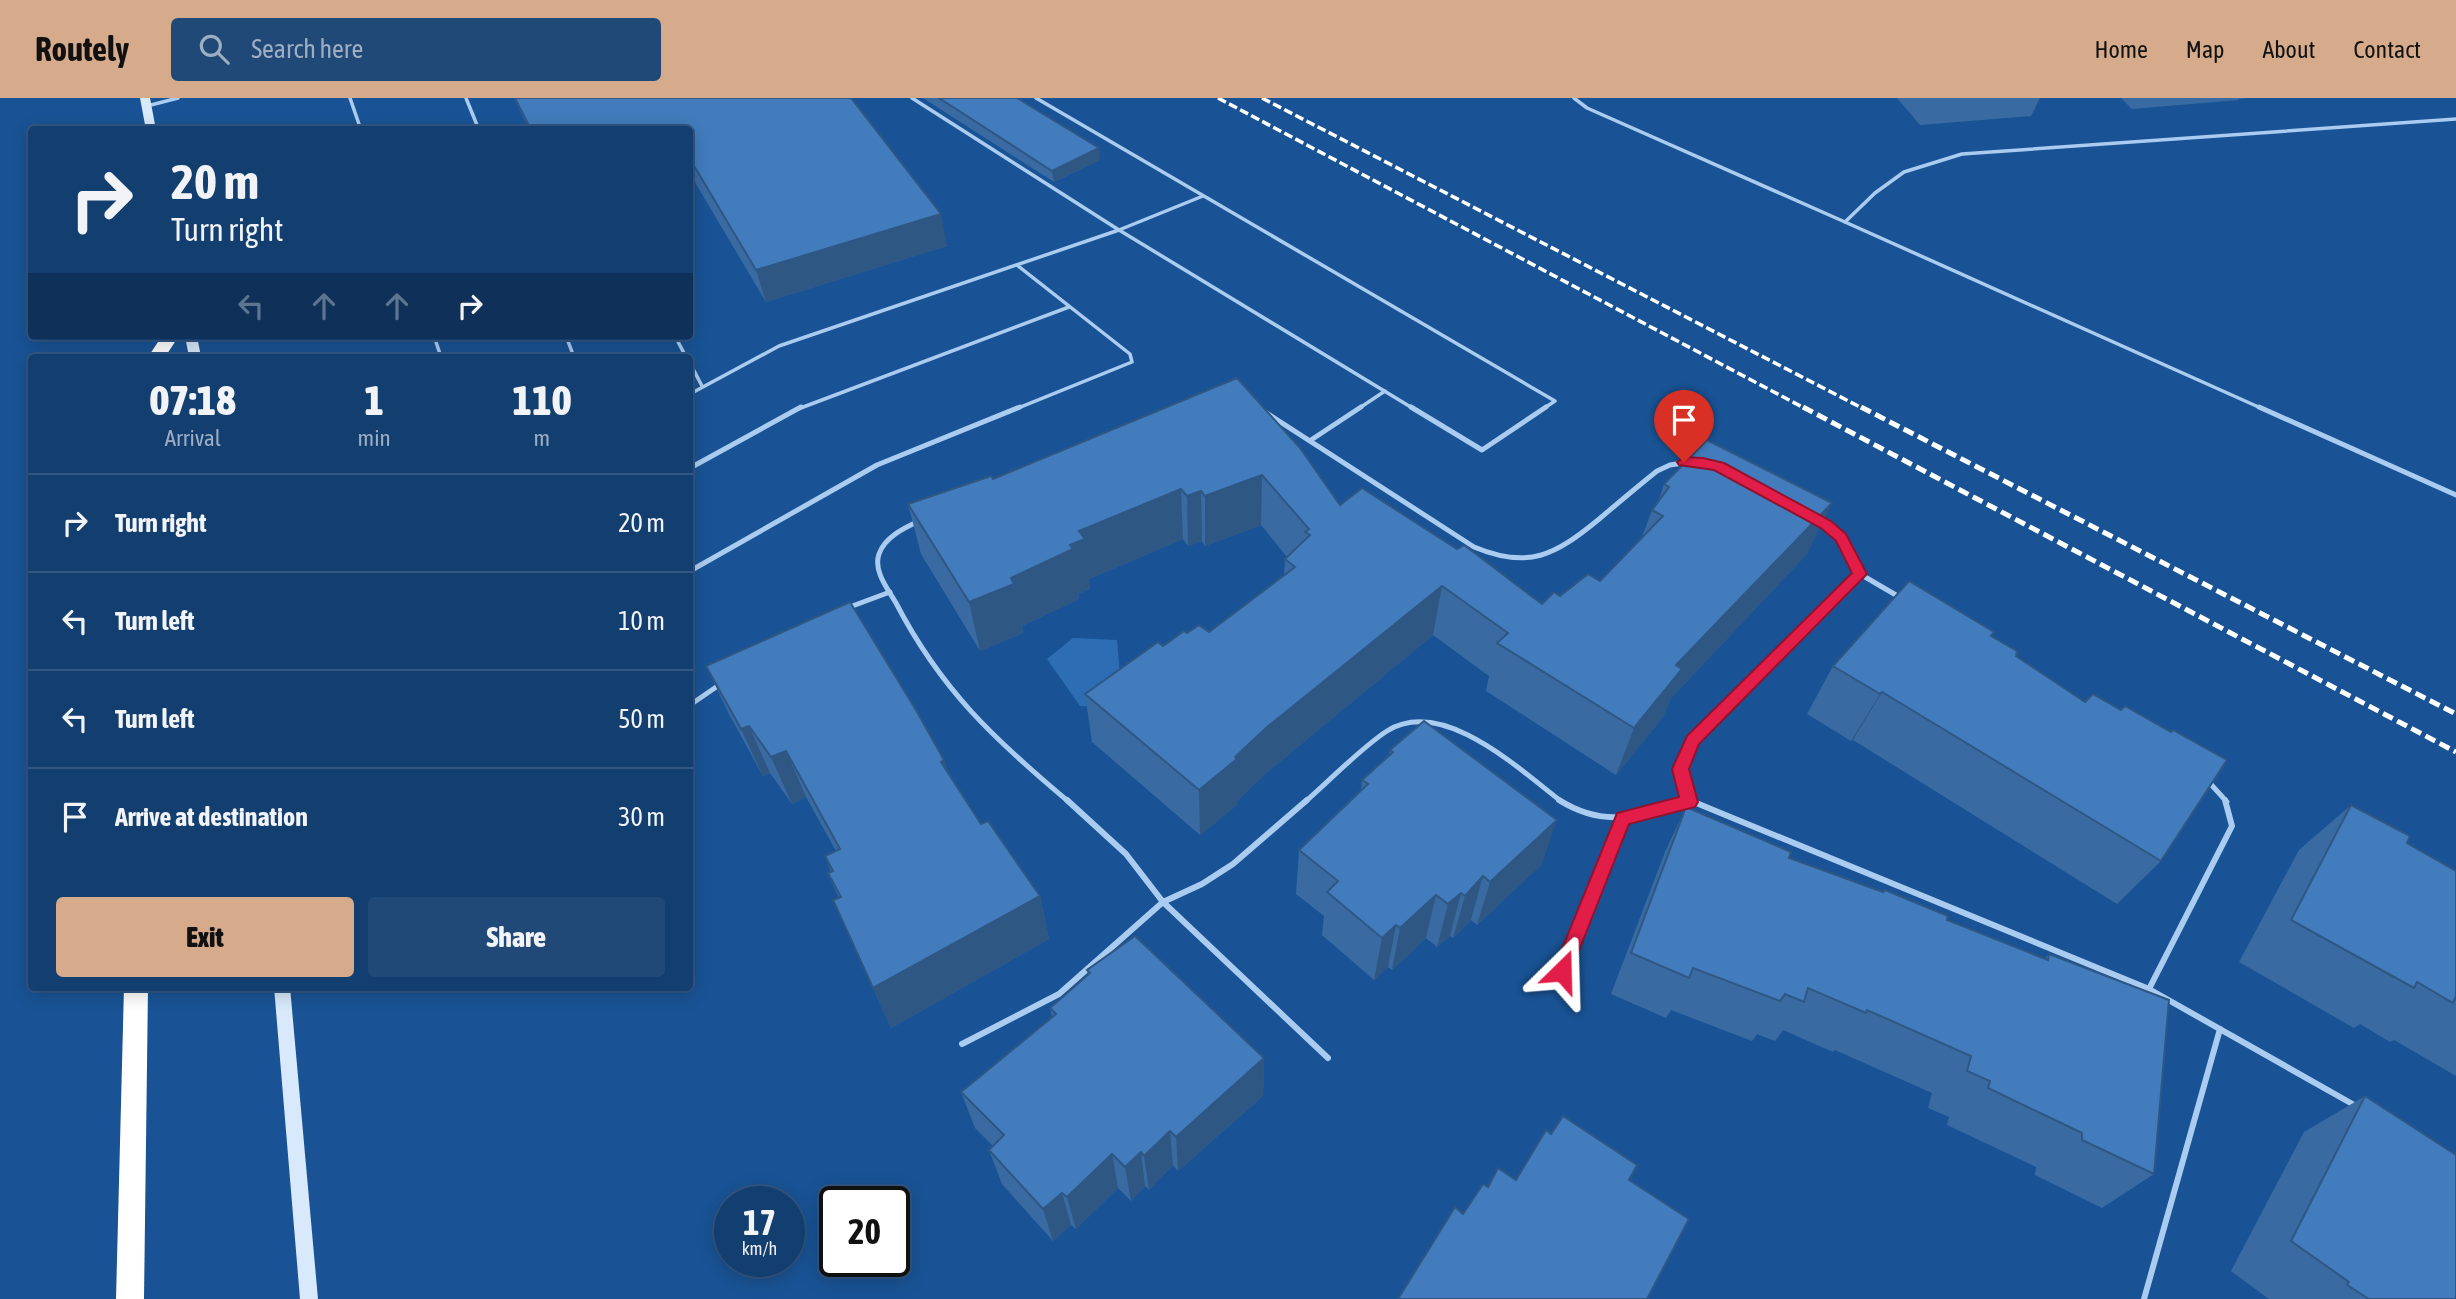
<!DOCTYPE html>
<html lang="en">
<head>
<meta charset="utf-8">
<style>
	:root { --surface:#133e70; --page:#204978; --text:#f1f3f6; --muted:#9daec3; --line:#325783; --accent:#d6ab8b }
	body { margin:0; font-family:"Asap Condensed",sans-serif; background:var(--page); color:var(--text); height:100vh; display:flex; flex-direction:column; font-size:26px; white-space:nowrap }
	* { box-sizing:border-box; margin:0 }
	p { font-size:23px; color:var(--muted) }
	.icon { flex:none; width:38px; height:38px; fill:none; stroke:currentColor; stroke-width:2; stroke-linecap:round; stroke-linejoin:round }
	.map { position:relative; flex:1; overflow:hidden }
	.sheet { position:absolute; left:28px; top:256px; width:665px; height:637px; display:flex; flex-direction:column; background:var(--surface); border-radius:7px; box-shadow:0 4px 18px #0003,0 0 0 2px var(--line) }
	.sheet>* { flex:none }
	.hud { position:absolute; left:28px; top:28px; width:665px; height:214px; border-radius:7px; box-shadow:0 4px 18px #0003,0 0 0 2px var(--line); background:#133e70; color:var(--text); overflow:hidden }
	.speed { position:absolute; left:714px; top:1088px; display:flex; gap:14px; font-size:35px; font-weight:700; text-align:center }
	.speed>* { display:grid; place-content:center; width:91px; height:91px; border-radius:50%; background:var(--surface); box-shadow:0 4px 18px #0003,0 0 0 2px var(--line); line-height:1 }
	.speed small { font-size:18px; font-weight:400 }
	.speed .limit { border:4px solid #111; border-radius:10px; background:#fff; color:#111 }
	.pin { position:absolute; display:grid; place-items:center; width:60px; height:60px; color:#fff; margin:-72px -30px; border-radius:50% 50% 50% 0; rotate:-45deg; box-shadow:0 0 7px #0007 }
	.pin .icon { rotate:45deg }
	.me { position:absolute; width:77px; margin:-38px; rotate:22deg; stroke-linejoin:round; filter:drop-shadow(0 0 5px #0008) }
	.turn { display:flex; align-items:center; gap:24px; height:147px; padding:0 28px; font-size:32px }
	.turn .icon { width:91px; height:91px; stroke-width:2.5 }
	.turn b { display:block; font-size:49px; line-height:60px }
	.lanes { display:flex; align-items:center; height:66px; padding:0 28px; background:#0003; justify-content:center; gap:35px; direction:ltr }
	.lanes .off { opacity:.35 }
	.eta { display:flex; justify-content:space-evenly; align-items:center; height:119px; text-align:center }
	.eta b { font-size:42px; font-weight:800; line-height:49px }
	.action { display:flex; gap:14px; margin-top:auto; padding:14px 28px }
	.action a { flex:1; height:80px; border-radius:7px; background:var(--accent); color:#111; font-size:28px; font-weight:800; line-height:80px; text-align:center }
	.action a+a { background:var(--page); color:var(--text) }
	ul { padding:0; list-style:none }
	li { display:flex; align-items:center; gap:21px; height:98px; padding:0 28px; border-top:2px solid var(--line) }
	li div { flex:1 }
	li b { display:block; font-size:26px }
	li em { font-style:normal }
	header { display:flex; align-items:center; gap:42px; box-sizing:border-box; height:98px; padding:0 35px; background:var(--accent); color:#111 }
	header strong { font-size:33px }
	nav { display:flex; gap:38px; margin-inline-start:auto; font-size:24px }
	.search { width:490px; height:63px; background:var(--page); display:flex; align-items:center; gap:18px; box-sizing:border-box; padding:0 24px; border-radius:7px; color:var(--muted); font-size:26px }
	.map>svg:first-child { display:block }
</style>
</head>
<body>
<header>
<strong>Routely</strong>
<div class="search"><svg class="icon" aria-label="search" viewBox="0 0 24 24"><circle cx="10" cy="10" r="6"/><path d="M15 15l6 6"/></svg>Search here</div>
<nav><a>Home</a><a>Map</a><a>About</a><a>Contact</a></nav>
</header>
<div class="map">
<svg width="2456" height="1201" viewBox="0 0 2456 1201">
	<rect width="100%" height="100%" fill="#195395"/>
	<path fill="#2c6db3" d="M1073,540L1117,542L1120,578L1095,609L1080,608L1047,561Z"/>
	<g fill="none" stroke-linecap="round" stroke-linejoin="round">
		<g stroke="#aaccf0" stroke-width="3.5">
			<path d="M350,0L361,32"/>
			<path d="M466,0L479,32"/>
			<path d="M1036,0L1555,303L1543,311"/>
			<path d="M1574,0L1587,10L1845,124"/>
			<path d="M147,8L178,0"/>
			<path d="M1119,132L1414,311"/>
			<path d="M1119,132L1203,98"/>
			<path d="M434,238L441,259"/>
			<path d="M566,238L574,259"/>
			<path d="M675,238L686,259"/>
			<path d="M690,265L702,288"/>
			<path d="M690,296L779,248L1119,132L912,0"/>
			<path d="M798,311L1069,209"/>
			<path d="M1016,311L1132,264L1130,256L1017,167"/>
			<path d="M1358,311L1385,293"/>
			<path d="M2263,311L1845,124L1875,95L1904,74L1962,56L2456,21"/>
		</g>
		<g stroke="#aaccf0" stroke-width="5">
			<path d="M1411,309L1482,352L1546,309"/>
			<path d="M2259,309L2456,397"/>
			<path d="M1265,314L1474,449C1529,472 1555,457 1598,422C1618,405 1637,389 1657,373L1670,367L1690,364"/>
			<path d="M1311,342L1361,309"/>
			<path d="M690,370L801,309"/>
			<path d="M1819,422L1841,440L1860,476"/>
			<path d="M919,423C904,430 885,439 879,456C873,473 888,491 896,505C941,592 995,642 1069,704"/>
			<path d="M690,473L877,367L1020,309"/>
			<path d="M847,510L890,494"/>
			<path d="M690,607L722,585"/>
			<path d="M2207,682L2227,704"/>
			<path d="M1305,704C1329,683 1362,649 1387,633C1443,598 1520,672 1562,704"/>
			<path d="M1689,704L1681,671L1693,642L1860,476L1901,500"/>
		</g>
		<g stroke="#aaccf0" stroke-width="6">
			<path d="M1067,702L1126,756L1163,804L1202,786L1233,766L1307,702"/>
			<path d="M1559,702C1607,732 1639,716 1689,704"/>
			<path d="M1689,702L2149,891L2356,1008"/>
			<path d="M1562,873L1623,720"/>
			<path d="M2149,891L2232,728L2225,702"/>
			<path d="M962,946L1059,896L1163,804L1328,960"/>
			<path d="M2144,1201L2220,931"/>
		</g>
		<g fill="#d8e9fb" fill-rule="evenodd">
			<path d="M140,0H150L156,32H146Z"/>
			<path d="M185,238H197L201,259H189Z"/>
			<path d="M274,889H290L318,1201H300Z"/>
		</g>
		<g fill="#fff" fill-rule="evenodd">
			<path d="M162,238H179L165,259H148Z"/>
			<path d="M124,889H148L144,1201H116Z"/>
		</g>
		<g stroke="#fff" stroke-width="3.5" stroke-dasharray="9 3.5" stroke-linecap="butt">
			<path d="M1218,0L1806,311"/>
			<path d="M1262,0L1864,311"/>
		</g>
		<g stroke="#fff" stroke-width="5" stroke-dasharray="11 5" stroke-linecap="butt">
			<path d="M1803,309L2456,654"/>
			<path d="M1861,309L2456,616"/>
		</g>
	</g>
	<g fill="#396ba2">
		<path d="M514,0H851L947,148L766,204L696,86L690,88V32H529Z"/>
		<path d="M923,0H1017L1100,62L1054,84Z"/>
		<path d="M1897,0H2040L2031,18L1920,27Z"/>
		<path d="M2121,0H2248L2239,1L2238,2L2132,11Z"/>
		<path d="M1237,280L1340,407L1542,506L1560,498L1600,483L1642,439L1652,412L1659,402L1664,386L1808,455L1671,600L1663,619L1616,677L1486,593L1489,578L1433,537L1264,677L1237,703V707L1200,737L1092,644L1085,596L1163,548L1187,535L1209,534L1284,477L1285,461L1287,459L1261,427L1205,448L1202,443L1188,448L1183,441L1089,481L1090,491L1078,496L1079,501L1022,528L1023,535L980,553L921,456L908,406L993,381Z"/>
		<path d="M1992,538L2016,558L2085,604L2121,612L2171,634L2173,632L2161,763L2117,806L1853,642L1851,643L1807,616L1833,568Z"/>
		<path d="M706,568L944,662L948,675L981,726L1040,798L1049,841L891,930L833,802L839,800L828,775L831,774L825,758L836,753L806,699L792,706L770,675L763,678L729,616Z"/>
		<path d="M1390,652L1542,766L1477,827L1471,822L1453,840L1450,838L1437,849L1426,840L1392,872L1388,869L1374,882L1322,837L1324,818L1296,796L1299,752L1361,693L1362,682L1389,658Z"/>
		<path d="M2351,707L2407,745L2456,773V978L2394,942L2390,944L2360,926L2354,930L2239,864L2299,752Z"/>
		<path d="M1686,709L1789,760L2044,861L2049,856L2154,1076L2102,1110L2035,1077L2036,1069L1947,1027L1949,1019L1928,1010L1932,995L1835,952L1833,954L1783,932L1775,943L1757,936L1752,943L1671,912L1666,920L1611,896L1665,754Z"/>
		<path d="M1087,872L1264,960L1263,998L1178,1073L1173,1067L1149,1092L1145,1088L1131,1103L1118,1090L1076,1131L1071,1127L1053,1143L1002,1086L989,1052L993,1048L975,1030L961,994L1052,919L1050,910L1088,877Z"/>
		<path d="M2365,998L2456,1201H2269L2231,1173L2304,1034Z"/>
	</g>
	<g fill="#2e5784">
		<path d="M1099,50L1100,62L1054,84L1052,73Z"/>
		<path d="M690,67L696,86L690,88Z"/>
		<path d="M941,116L947,148L766,204L756,172Z"/>
		<path d="M1262,377L1261,427L1205,448V398Z"/>
		<path d="M1181,391L1183,441L1089,481L1090,491L1078,496L1079,501L1022,528L1023,535L980,553L969,504L1070,447L1079,433Z"/>
		<path d="M1201,393L1202,443L1188,448L1187,398Z"/>
		<path d="M1832,405L1808,455L1671,600L1663,619L1616,677L1634,630L1676,567Z"/>
		<path d="M1442,488L1433,537L1264,677L1237,703V707L1200,737L1199,692L1266,630Z"/>
		<path d="M1882,594L1853,642L1851,643L1880,596Z"/>
		<path d="M749,628L770,675L763,678L741,631Z"/>
		<path d="M786,653L806,699L792,706L771,659Z"/>
		<path d="M944,662L957,708L941,664Z"/>
		<path d="M1557,722L1542,766L1477,827L1490,784Z"/>
		<path d="M1483,778L1471,822L1453,840L1465,798Z"/>
		<path d="M1461,795L1450,838L1437,849L1448,806Z"/>
		<path d="M1436,797L1426,840L1392,872L1400,830Z"/>
		<path d="M1040,798L1049,841L891,930L873,890Z"/>
		<path d="M1396,827L1388,869L1374,882L1382,840Z"/>
		<path d="M1264,960L1263,998L1178,1073L1176,1039Z"/>
		<path d="M1170,1033L1173,1067L1149,1092L1144,1058Z"/>
		<path d="M1141,1054L1145,1088L1131,1103L1125,1069Z"/>
		<path d="M1112,1056L1118,1090L1076,1131L1067,1099Z"/>
		<path d="M1062,1095L1071,1127L1053,1143L1043,1111Z"/>
	</g>
	<g fill="#427cbc" stroke="#2e5784" stroke-width="2">
		<path d="M515,0H851L941,116L756,172L690,61V32H531Z"/>
		<path d="M939,0H1017L1099,50L1052,73Z"/>
		<path d="M1237,280L1300,350L1340,407L1362,390L1457,451L1464,447L1542,506L1554,494L1560,498L1588,476L1600,483L1663,418L1652,412L1669,389L1664,386L1707,342L1832,405L1676,567L1682,571L1634,630L1497,545L1508,535L1442,488L1266,630L1235,659L1237,661L1199,692L1085,596L1158,544L1163,548L1184,533L1187,535L1199,527L1209,534L1295,469L1285,461L1310,437L1305,434L1309,431L1262,377L1205,398L1201,393L1187,398L1181,391L1079,433L1085,441L1070,447L1073,451L1011,480L1014,486L969,504L908,406L991,378L993,381Z"/>
		<path d="M1909,483L1994,534L1991,538L2017,553L2016,558L2085,604L2093,596L2121,612L2125,608L2171,634L2173,632L2227,662L2161,763L1882,594L1880,596L1833,568Z"/>
		<path d="M850,504L916,612L944,662L941,664L981,726L988,723L1040,798L873,890L833,802L841,799L828,775L833,773L825,758L840,751L786,653L771,659L749,628L741,631L706,568Z"/>
		<path d="M1424,623L1557,722L1490,784L1483,778L1465,798L1461,795L1448,806L1436,797L1400,830L1396,827L1382,840L1327,794L1338,783L1299,752L1368,686L1362,682L1393,654L1390,652Z"/>
		<path d="M2351,707L2410,738L2407,745L2456,773V901L2455,900L2453,905L2417,884L2414,890L2291,822Z"/>
		<path d="M1686,709L1791,754L1789,760L1883,794L1885,792L1948,818L1947,822L2048,862L2049,856L2169,902L2154,1076L2082,1042V1035L1988,990L1990,983L1967,973L1971,958L1867,912L1866,915L1808,890L1804,904L1785,896L1780,903L1693,870L1689,880L1631,855Z"/>
		<path d="M1135,838L1264,960L1176,1039L1170,1033L1144,1058L1141,1054L1125,1069L1112,1056L1067,1099L1062,1095L1043,1111L989,1052L1004,1037L961,994L1056,916L1050,910L1090,875L1087,872Z"/>
		<path d="M2365,998L2456,1057V1201H2369L2347,1187L2349,1184L2291,1143Z"/>
		<path d="M1563,1018L1637,1067L1629,1082L1689,1121L1647,1201H1398L1455,1109L1463,1116L1483,1086L1488,1089L1498,1070L1516,1082L1546,1032L1551,1036Z"/>
	</g>
	<path fill="#e11d48" stroke="#92132f" stroke-width="2" d="M1684,359L1703,360L1724,365L1831,423L1846,436L1867,476L1699,646L1689,671L1698,704L1695,709L1629,726L1571,873L1569,878L1562,881L1556,878L1553,873L1617,715L1679,699L1672,671L1687,638L1852,475L1836,443L1821,430L1714,372L1679,367L1677,364Z"/>
</svg>
<div class="speed"><div>17<small>km/h</small></div><div class="limit">20</div></div>
<div class="pin" style="left:1684px;top:364px;background:#d93025"><svg class="icon" aria-label="arrive" viewBox="0 0 24 24"><path d="M6 21V4h12l-3 4 3 4H6"/></svg></div>
<svg class="me" style="left:1562px;top:873px" viewBox="-20 -20 40 40"><path d="M0-17L14 15 0 8-14 15z" fill="#e11d48" stroke="#fff" stroke-width="4"/></svg>
<div class="hud">
<div class="turn"><svg class="icon" aria-label="right" viewBox="0 0 24 24"><path d="M7 20v-9h11M14 6l5 5-5 5"/></svg><div><b>20 m</b>Turn right</div></div>
<div class="lanes"><svg class="icon off" aria-label="left" viewBox="0 0 24 24"><path d="M17 20v-9H6M10 6l-5 5 5 5"/></svg><svg class="icon off" aria-label="ahead" viewBox="0 0 24 24"><path d="M12 20V5M6 11l6-6 6 6"/></svg><svg class="icon off" aria-label="ahead" viewBox="0 0 24 24"><path d="M12 20V5M6 11l6-6 6 6"/></svg><svg class="icon" aria-label="right" viewBox="0 0 24 24"><path d="M7 20v-9h11M14 6l5 5-5 5"/></svg></div>
</div>
<section class="sheet">
<div class="eta">
<div><b>07:18</b><p>Arrival</p></div>
<div><b>1</b><p>min</p></div>
<div><b>110</b><p>m</p></div>
</div>
<ul>
<li><svg class="icon" aria-label="right" viewBox="0 0 24 24"><path d="M7 20v-9h11M14 6l5 5-5 5"/></svg><div><b>Turn right</b></div><em>20 m</em></li>
<li><svg class="icon" aria-label="left" viewBox="0 0 24 24"><path d="M17 20v-9H6M10 6l-5 5 5 5"/></svg><div><b>Turn left</b></div><em>10 m</em></li>
<li><svg class="icon" aria-label="left" viewBox="0 0 24 24"><path d="M17 20v-9H6M10 6l-5 5 5 5"/></svg><div><b>Turn left</b></div><em>50 m</em></li>
<li><svg class="icon" aria-label="arrive" viewBox="0 0 24 24"><path d="M6 21V4h12l-3 4 3 4H6"/></svg><div><b>Arrive at destination</b></div><em>30 m</em></li>
</ul>
<div class="action"><a>Exit</a><a>Share</a></div>
</section>
</div>
</body>
</html>
